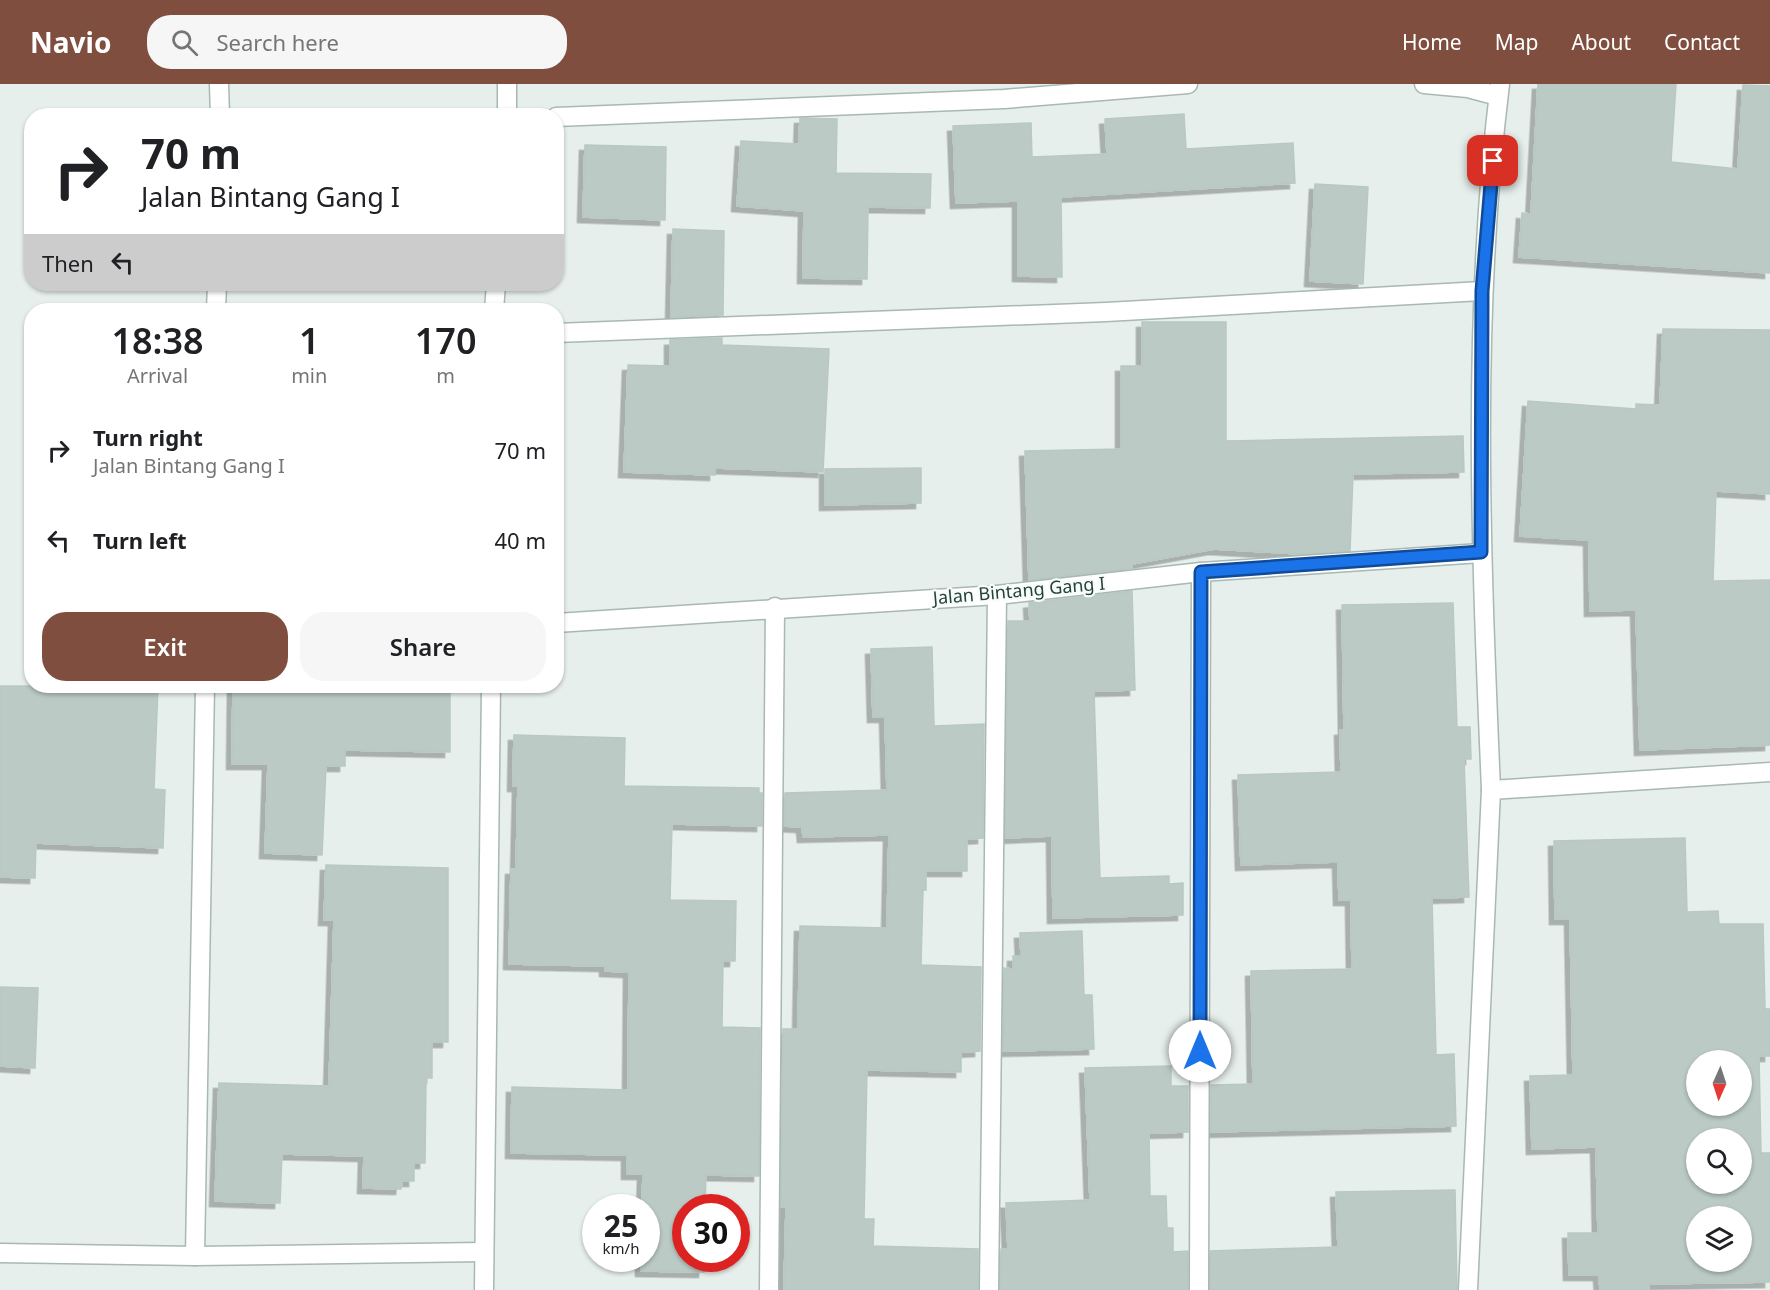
<!DOCTYPE html>
<html lang="en">
<head>
<meta charset="utf-8">
<style>
	:root { --surface:#fff; --page:#f6f6f6; --text:#202124; --muted:#757577; --accent:#7f4e3f }
	body { margin:0; font-family:"Noto Sans",sans-serif; background:var(--page); color:var(--text); height:100vh; display:flex; flex-direction:column; font-size:22px; white-space:nowrap }
	* { box-sizing:border-box; margin:0 }
	p { font-size:20px; color:var(--muted) }
	.icon { flex:none; width:33px; height:33px; fill:none; stroke:currentColor; stroke-width:2; stroke-linecap:round; stroke-linejoin:round }
	.map { position:relative; flex:1; overflow:hidden }
	.side { position:absolute; left:24px; top:219px; width:540px; height:390px; display:flex; flex-direction:column; background:var(--surface); border-radius:24px; box-shadow:0 2px 4px #0004 }
	.side>* { flex:none }
	.top-card { position:absolute; left:24px; top:24px; width:540px; height:183px; border-radius:24px; box-shadow:0 2px 4px #0004; background:#fff; color:var(--text); overflow:hidden }
	.needle { width:39px; rotate:183deg }
	.fabs { position:absolute; left:1686px; top:966px; display:grid; gap:12px }
	.fabs a { display:grid; place-items:center; width:66px; height:66px; border-radius:50%; background:var(--surface); box-shadow:0 2px 4px #0004; font-size:30px }
	.speed { position:absolute; left:582px; top:1110px; display:flex; gap:12px; font-size:30px; font-weight:700; text-align:center }
	.speed>* { display:grid; place-content:center; width:78px; height:78px; border-radius:50%; background:var(--surface); box-shadow:0 2px 4px #0004; line-height:1 }
	.speed small { font-size:15px; font-weight:400 }
	.speed .limit { border:9px solid #d22; background:#fff; color:#111 }
	.pin { position:absolute; display:grid; place-items:center; width:51px; height:51px; color:#fff; margin:-26px; border-radius:12px; box-shadow:0 3px 9px #0006 }
	.me { position:absolute; width:66px; margin:-33px; rotate:0deg; stroke-linejoin:round; filter:drop-shadow(0 0 4px #0008) }
	.turn { display:flex; align-items:center; gap:21px; height:126px; padding:0 18px; font-size:27px }
	.turn .icon { width:78px; height:78px; stroke-width:2.5 }
	.turn b { display:block; font-size:42px; line-height:51px }
	.then { display:flex; align-items:center; height:57px; padding:0 18px; background:#0003; gap:12px; font-size:22px }
	.eta { display:flex; justify-content:space-evenly; align-items:center; height:102px; text-align:center }
	.eta b { font-size:36px; font-weight:600; line-height:42px }
	.primary-button { display:flex; gap:12px; margin-top:auto; padding:12px 18px }
	.primary-button a { flex:1; height:69px; border-radius:24px; background:var(--accent); color:#fff; font-size:24px; font-weight:600; line-height:69px; text-align:center }
	.primary-button a+a { background:var(--page); color:var(--text) }
	ul { padding:0; list-style:none }
	li { display:flex; align-items:center; gap:18px; height:90px; padding:0 18px }
	li div { flex:1 }
	li b { display:block; font-size:22px }
	li em { font-style:normal }
	header { display:flex; align-items:center; gap:36px; box-sizing:border-box; height:84px; padding:0 30px; background:var(--accent); color:#fff }
	header strong { font-size:28px }
	nav { display:flex; gap:33px; margin-inline-start:auto; font-size:21px }
	.search { width:420px; height:54px; background:var(--page); display:flex; align-items:center; gap:15px; box-sizing:border-box; padding:0 21px; border-radius:24px; color:var(--muted); font-size:22px }
	.map>svg:first-child { display:block }
</style>
</head>
<body>
<header>
<strong>Navio</strong>
<div class="search"><svg class="icon" aria-label="search" viewBox="0 0 24 24"><circle cx="10" cy="10" r="6"/><path d="M15 15l6 6"/></svg>Search here</div>
<nav><a>Home</a><a>Map</a><a>About</a><a>Contact</a></nav>
</header>
<div class="map">
<svg width="1770" height="1206" viewBox="0 0 1770 1206">
	<defs>
		<filter id="shadow"><feDropShadow dx="-5.5" dy="5.5" stdDeviation="0" flood-color="#0004"/></filter>
	</defs>
	<rect width="100%" height="100%" fill="#e6efeb"/>
	<g fill="#bbcac4" stroke="#b8c9c2" stroke-width="1.5" fill-rule="evenodd" filter="url(#shadow)">
		<path d="M1538,0H1676L1671,78L1738,85L1743,1L1770,2V189L1519,173L1522,129L1531,130Z"/>
		<path d="M1184,30L1186,65L1293,59L1295,99L1061,113L1062,193L1018,192V117L956,119L953,42L1031,39L1032,73L1107,70L1105,35Z"/>
		<path d="M800,34L837,35L836,89L931,90L930,124L868,123L867,195L803,194L804,127L737,122L741,57L799,60Z"/>
		<path d="M585,61L666,63L665,136L583,133Z"/>
		<path d="M1315,100L1368,103L1363,200L1310,197Z"/>
		<path d="M673,145L724,147L723,231L671,233Z"/>
		<path d="M1142,238H1226V357L1463,352L1464,388L1353,390L1350,467L1300,470L1214,465L1132,480V484L1029,496L1025,367L1121,365V282H1142Z"/>
		<path d="M1663,245L1770,246V410L1716,407L1713,497L1770,496V661L1640,666L1636,526L1590,527L1589,456L1520,452L1528,317L1636,325V320L1660,321Z"/>
		<path d="M722,254V261L829,265L823,388L715,384V391L624,388L628,281L670,282V256Z"/>
		<path d="M921,384V419L825,421V385Z"/>
		<path d="M1132,507L1135,606L1094,607L1100,794L1169,792V800L1183,799V831L1053,834L1052,752L1005,754L1008,537H1030L1029,519Z"/>
		<path d="M1453,519L1457,643H1470L1471,675H1464L1469,813L1432,814L1436,971L1454,970L1456,1042L1211,1048V1001L1253,1000L1251,887L1352,885L1351,816H1339L1338,778L1241,781L1238,691L1341,688L1340,646H1344L1342,521Z"/>
		<path d="M932,563L934,642L984,640L983,754L967,755V787H926V806H923L921,881L981,883L980,967L961,968V988L867,986L864,1135H874L873,1162L978,1165V1206H784L786,1123H781L783,945H798L800,842L887,844L889,751L803,753L802,743L784,742L785,709L887,706L885,633H873L871,565Z"/>
		<path d="M0,602H158L154,705L165,706L163,764L36,759L35,794L0,793Z"/>
		<path d="M233,602H450V668L345,666V682H326L322,771L265,769L268,680H232Z"/>
		<path d="M514,651L625,654L624,702L759,704V709H762V742L672,740L670,816L736,817L735,877H723L722,943L760,944L759,1092L706,1091L705,1124H686V1174H704V1188L641,1187V1174H646V1124H642L643,1090H627V1071L511,1069L512,1003L628,1006L629,888L605,887V882L509,880L511,785H516L518,702H513Z"/>
		<path d="M1685,754L1687,828L1718,827L1719,840H1763L1765,925H1770V972H1759L1761,1069H1770V1198L1649,1200V1206H1600L1599,1191H1569L1568,1149H1598L1596,1063L1532,1065L1530,992L1573,991L1570,835H1555L1554,757ZM1696,976H1742V1022H1696ZM1696,1054H1742V1100H1696ZM1696,1132H1742V1178H1696Z"/>
		<path d="M326,781L448,784V958H432V994H426L425,1079H414V1097H402L401,1105L363,1104L364,1072L282,1070L280,1119L215,1117L219,999L329,1002L334,836H324Z"/>
		<path d="M1082,847L1084,911H1092L1094,965L1003,967L1004,884L1013,885V872H1021L1020,849Z"/>
		<path d="M0,903L38,904L35,984L0,982Z"/>
		<path d="M1171,982V1002H1188V1048L1149,1049L1150,1112H1166L1167,1144H1173V1168L1188,1167V1206H1000L1001,1165H1008L1006,1119L1090,1116L1085,984Z"/>
		<path d="M1455,1106L1457,1206H1210V1167L1338,1163L1336,1108Z"/>
	</g>
	<g fill="none" stroke-linecap="round" stroke-linejoin="round">
		<g stroke="#a8b8b2" stroke-width="21">
			<g id="street">
				<path d="M219,0L220,32"/>
				<path d="M1424,0L1468,4L1498,12"/>
				<path d="M507,32V0"/>
				<path d="M556,33L1004,15L1188,0"/>
				<path d="M216,226L217,200"/>
				<path d="M494,226L496,200"/>
				<path d="M556,249L1106,228L1482,207"/>
				<path d="M556,539L997,511L1201,488L1481,469"/>
				<path d="M1491,706C1481,471 1471,234 1500,0"/>
				<path d="M0,1169L195,1172L483,1168"/>
				<path d="M195,1172L205,602"/>
				<path d="M484,1206L491,602"/>
				<path d="M769,1206L775,523"/>
				<path d="M989,1206L997,511"/>
				<path d="M1199,1206L1201,488"/>
				<path d="M1468,1206L1491,706L1770,688"/>
			</g>
		</g>
		<use href="#street" stroke="#fff" stroke-width="18"/>
	</g>
	<g fill="none" stroke-linecap="round" stroke-linejoin="round">
		<g stroke="#114b97" stroke-width="15">
			<path id="route" d="M1200,967L1201,488L1481,468L1482,207L1493,77"/>
		</g>
		<use href="#route" stroke="#1a73e8" stroke-width="10"/>
	</g>
	<g text-anchor="middle" dominant-baseline="central" stroke-width="4.5" stroke-linejoin="round" paint-order="stroke">
		<g font-size="18" fill="#24423a" stroke="#f7fbf9">
			<text transform="translate(1019 506) rotate(-5)">Jalan Bintang Gang I</text>
		</g>
	</g>
</svg>
<div class="fabs">
<a><svg class="needle" viewBox="-14 -14 28 28"><path d="M0-13l5 13h-10z" fill="#e53935"/><path d="M0 13l5-13h-10z" fill="#757577"/></svg></a>
<a><svg class="icon" aria-label="search" viewBox="0 0 24 24"><circle cx="10" cy="10" r="6"/><path d="M15 15l6 6"/></svg></a>
<a><svg class="icon" aria-label="layers" viewBox="0 0 24 24"><path d="M12 4l9 5-9 5-9-5zM3 14l9 5 9-5"/></svg></a>
</div>
<div class="speed"><div>25<small>km/h</small></div><div class="limit">30</div></div>
<div class="pin" style="left:1493px;top:77px;background:#d93025"><svg class="icon" aria-label="arrive" viewBox="0 0 24 24"><path d="M6 21V4h12l-3 4 3 4H6"/></svg></div>
<svg class="me" style="left:1200px;top:967px" viewBox="-20 -20 40 40"><circle r="19" fill="#fff"/><path d="M0-13L10 11 0 6-10 11z" fill="#1a73e8"/></svg>
<div class="top-card">
<div class="turn"><svg class="icon" aria-label="right" viewBox="0 0 24 24"><path d="M7 20v-9h11M14 6l5 5-5 5"/></svg><div><b>70 m</b>Jalan Bintang Gang I</div></div>
<div class="then">Then<svg class="icon" aria-label="left" viewBox="0 0 24 24"><path d="M17 20v-9H6M10 6l-5 5 5 5"/></svg></div>
</div>
<section class="side">
<div class="eta">
<div><b>18:38</b><p>Arrival</p></div>
<div><b>1</b><p>min</p></div>
<div><b>170</b><p>m</p></div>
</div>
<ul>
<li><svg class="icon" aria-label="right" viewBox="0 0 24 24"><path d="M7 20v-9h11M14 6l5 5-5 5"/></svg><div><b>Turn right</b><p>Jalan Bintang Gang I</p></div><em>70 m</em></li>
<li><svg class="icon" aria-label="left" viewBox="0 0 24 24"><path d="M17 20v-9H6M10 6l-5 5 5 5"/></svg><div><b>Turn left</b></div><em>40 m</em></li>
</ul>
<div class="primary-button"><a>Exit</a><a>Share</a></div>
</section>
</div>
</body>
</html>
